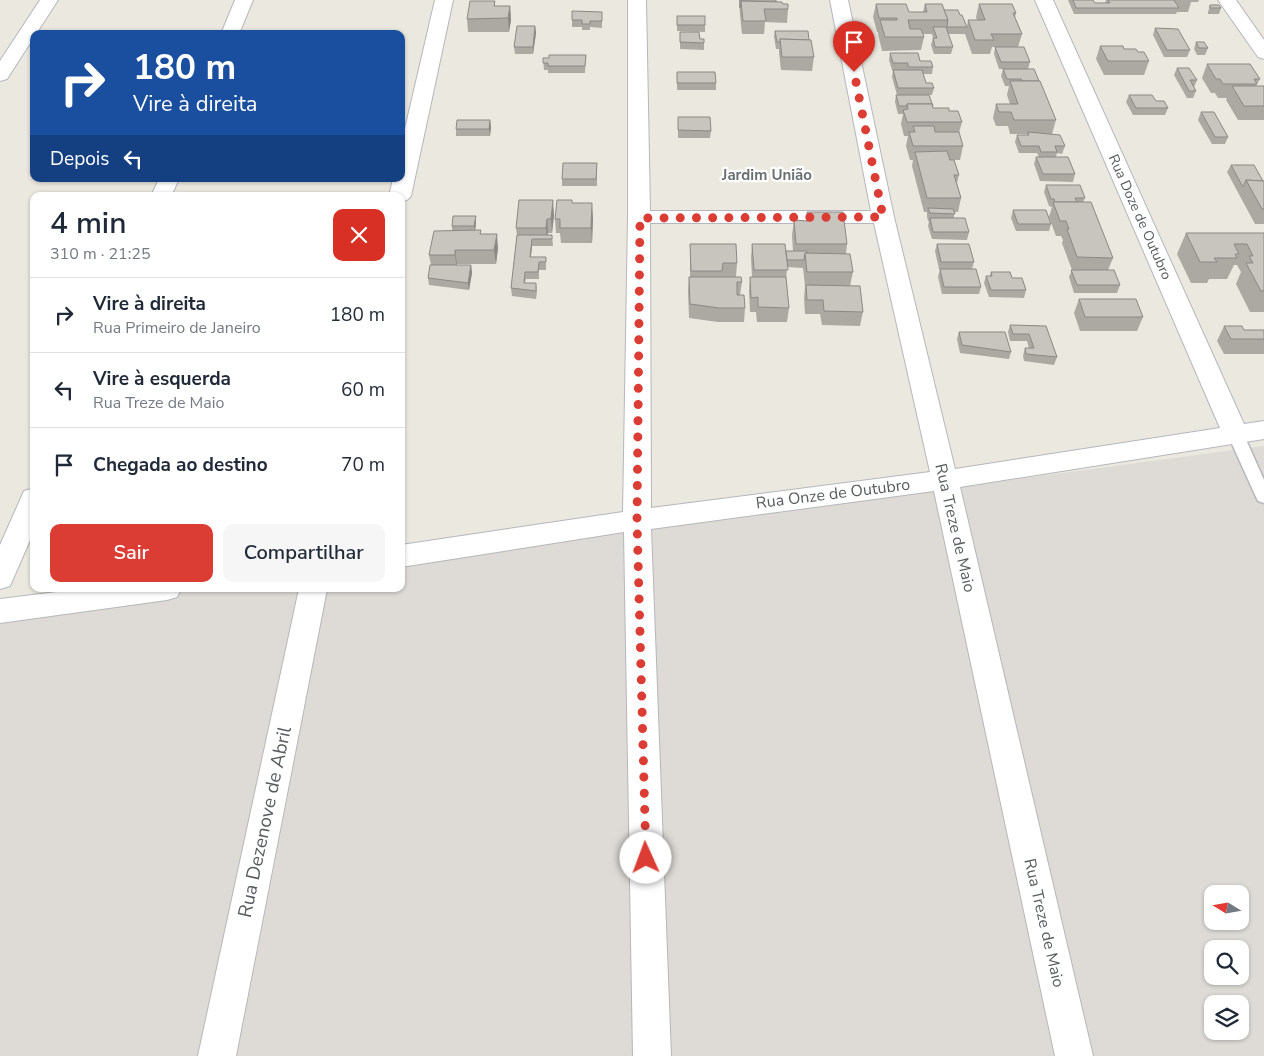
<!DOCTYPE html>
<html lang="pt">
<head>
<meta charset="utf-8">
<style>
	:root { --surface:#fff; --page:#f6f6f7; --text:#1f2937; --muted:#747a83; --line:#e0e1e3; --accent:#db3d35 }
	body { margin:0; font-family:"Nunito Sans",sans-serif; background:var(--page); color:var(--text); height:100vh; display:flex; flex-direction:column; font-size:19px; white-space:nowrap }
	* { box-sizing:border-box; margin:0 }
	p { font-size:16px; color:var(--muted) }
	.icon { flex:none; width:28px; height:28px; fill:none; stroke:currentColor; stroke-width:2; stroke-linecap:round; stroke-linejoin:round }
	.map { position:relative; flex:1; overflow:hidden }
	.sheet { position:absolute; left:30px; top:192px; width:375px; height:400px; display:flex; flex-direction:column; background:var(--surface); border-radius:10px; box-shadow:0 1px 4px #0004 }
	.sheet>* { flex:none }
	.guide { position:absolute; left:30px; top:30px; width:375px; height:152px; border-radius:10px; box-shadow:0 1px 4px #0004; background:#1a4fa0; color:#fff; overflow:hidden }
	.needle { width:32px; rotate:281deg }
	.buttons { position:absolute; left:1204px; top:885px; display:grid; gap:10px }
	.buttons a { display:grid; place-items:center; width:45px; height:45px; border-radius:10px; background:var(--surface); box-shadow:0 1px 4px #0004; font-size:25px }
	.pin { position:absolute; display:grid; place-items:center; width:42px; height:42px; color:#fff; margin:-51px -21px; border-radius:50% 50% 50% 0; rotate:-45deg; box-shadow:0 0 5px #0007 }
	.pin .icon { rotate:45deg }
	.me { position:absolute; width:55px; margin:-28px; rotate:358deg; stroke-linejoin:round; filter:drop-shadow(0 0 4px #0008) }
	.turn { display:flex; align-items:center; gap:18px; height:105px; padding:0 20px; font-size:22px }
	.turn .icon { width:65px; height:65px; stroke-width:2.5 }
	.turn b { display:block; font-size:35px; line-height:42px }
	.then { display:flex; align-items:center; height:48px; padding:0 20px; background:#0003; gap:10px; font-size:19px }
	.round { display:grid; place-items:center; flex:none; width:52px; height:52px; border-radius:10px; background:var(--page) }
	.head { display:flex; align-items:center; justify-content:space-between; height:85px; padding:0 20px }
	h1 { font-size:30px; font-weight:600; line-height:38px }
	.action { display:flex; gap:10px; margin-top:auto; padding:10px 20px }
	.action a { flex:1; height:58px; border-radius:10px; background:var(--accent); color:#fff; font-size:20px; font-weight:600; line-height:58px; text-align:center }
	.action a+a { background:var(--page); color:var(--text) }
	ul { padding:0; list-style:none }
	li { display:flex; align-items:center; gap:15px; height:75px; padding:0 20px; border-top:1px solid var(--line) }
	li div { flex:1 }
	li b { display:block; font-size:19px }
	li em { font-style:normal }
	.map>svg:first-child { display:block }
</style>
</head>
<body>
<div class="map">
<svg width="1264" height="1056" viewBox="0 0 1264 1056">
	<rect width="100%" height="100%" fill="#eae8df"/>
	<path fill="#dedbd7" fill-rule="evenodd" d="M1264,446V1056H0V615L198,589H401V562ZM1212,894H1240V921H1212ZM1212,949H1240V976H1212ZM1212,1004H1240V1031H1212Z"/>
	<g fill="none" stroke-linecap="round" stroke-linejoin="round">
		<g stroke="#b5b7bc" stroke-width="3">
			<path id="service" d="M1235,428L1240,429L1243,433L1264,480V503L1258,501L1256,497L1227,433L1230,429Z"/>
		</g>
		<g stroke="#b5b7bc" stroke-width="2">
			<g id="minor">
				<path d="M40,0H58L36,34H34V37L7,79L0,81V61Z"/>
				<path d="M235,0H253L239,34H221Z"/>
				<path d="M435,0H453L411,196L407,200L401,202V196H389L393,179H401V146Z"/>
				<path d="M628,0H646L650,211H871L830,0H848L894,217L955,469L1220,428L1035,0H1053L1244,424L1264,421V439L960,487L1093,1056H1055L934,491L651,529L671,1056H633L624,532L401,567V545L623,512L628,217ZM650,223H874L930,472L651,508Z"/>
				<path d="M1218,0H1236L1264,40V59L1258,57Z"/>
				<path d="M159,179H179L171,196H151Z"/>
				<path d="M34,488V531L10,586L0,589V545L24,491Z"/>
				<path d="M81,589H181L177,597L167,600L0,623V599Z"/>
				<path d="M299,589H327L236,1056H198Z"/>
			</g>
		</g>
		<use href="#service" fill="#fff" fill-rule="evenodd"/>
		<use href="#minor" fill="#fff" fill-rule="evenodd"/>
	</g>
	<g fill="#aca9a3">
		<path d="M739,0L776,2L783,4L788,9L787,23L765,22L764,34H742L740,15Z"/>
		<path d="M1068,0H1093L1095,3H1105L1106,0H1199L1198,2H1191L1188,12H1177L1176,14H1074Z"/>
		<path d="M495,1V6H510L511,20L509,32H468L467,19Z"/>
		<path d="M876,4L909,12H923L925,4L944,10L967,27L968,20H977L976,17L979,4L1016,13L1015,18L1022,34L1018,47L1030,62L1028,69H999L994,54L995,47H992L990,54H972L965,34H948L953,47L951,54H934L931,45L933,38L932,34H923L924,37L921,50L882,51L878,34V32H877L873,17Z"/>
		<path d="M1210,5L1221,8L1219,14H1208V12Z"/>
		<path d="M602,12V28L590,27V30H582V27H572V20Z"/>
		<path d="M677,16L705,25V32L677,31Z"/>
		<path d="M535,26L536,33L533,54H515L514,47Z"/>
		<path d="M1155,28L1190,50L1187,57H1164L1153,35Z"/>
		<path d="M775,31L809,40L814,57L812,71L781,70L779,53V49H776L774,37Z"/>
		<path d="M680,32L700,39L704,43V50L680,49Z"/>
		<path d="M1196,42L1208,48L1205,55H1197L1194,49Z"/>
		<path d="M1100,46L1124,49L1138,52L1149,61L1144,75H1104L1096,59Z"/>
		<path d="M890,53L920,61L933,67L932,74H923L926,83L934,88L932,95H897L892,77L893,70H892L889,60Z"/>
		<path d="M586,55L585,73H548V70H544L543,58Z"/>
		<path d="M1207,64L1260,79L1256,86H1264V120H1238L1226,100L1227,98H1218L1215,93H1211L1202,78Z"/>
		<path d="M1177,68L1197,80L1194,87L1196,91L1193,98H1187L1174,75Z"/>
		<path d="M1003,69H1034L1056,120L1052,134L1065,146L1062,154L1057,153L1056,157L1075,174L1073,182L1040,181L1034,164L1036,157H1039L1037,153H1019L1015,142L1017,135H1027V134H1010L1008,126H996L993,118L996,104H1010L1007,95L1009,86H1005L1001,76Z"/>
		<path d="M677,72L716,83V90H677Z"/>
		<path d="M896,95L933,108L949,111L962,122L959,133L963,146L960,160H954L959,175L957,183L961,198L958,212H954V218L969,232L967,240L932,239L928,226L929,221H928L927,216V212H924L912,166L913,160H910L906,146L908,136H904L901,124L903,114H898L895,102Z"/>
		<path d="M1129,95L1156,101L1168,108L1165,115H1133L1126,102Z"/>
		<path d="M1201,112L1228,137L1225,144H1212L1198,120Z"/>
		<path d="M678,117L711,131L710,138H678Z"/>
		<path d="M490,120L491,127L490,136H456V129Z"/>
		<path d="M597,163V186H562V179Z"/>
		<path d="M1231,165L1264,181V224H1255L1227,172Z"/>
		<path d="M1046,185L1085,198L1083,202L1113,258L1108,270L1120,285L1117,293H1074L1069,277L1072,270L1062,243L1063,240L1061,236H1056L1049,217L1052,207L1049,206L1044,192Z"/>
		<path d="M572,203L593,218L592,243H561L560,233H556L555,219Z"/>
		<path d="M1013,210L1051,224L1049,231H1016L1011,218Z"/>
		<path d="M807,212L847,244L846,254L853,272L850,286L863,312L860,326L822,325L820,314H805L804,299L805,286L803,268L787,267L786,281L789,308L787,322H757L756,312H750L749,291L750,277H752L751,258L752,244L786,251H793L792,235L794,220L806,221Z"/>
		<path d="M554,215L552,233H548V235H552L553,246H532L531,257H546V270H539V279H526L525,283H536L537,291L536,299L512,296L511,288L517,235L516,228Z"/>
		<path d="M476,216V223L475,230H481V234L498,248L496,264H457V265H471L472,273L469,290L429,285L428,278L431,265L429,255L452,231V226Z"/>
		<path d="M1186,233H1264V312H1250L1236,284L1241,272L1237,265H1234L1227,279H1209L1207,283H1191L1177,254Z"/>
		<path d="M690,244L737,263L736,277L742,282L740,295L745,308L744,322H718L689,318L688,291L689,277H690Z"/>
		<path d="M937,244L974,262L972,269H939L935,251Z"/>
		<path d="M940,269L981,287L979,294H942L938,277Z"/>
		<path d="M991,272L1012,278L1026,290L1024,298L989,297L984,283L986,276H990Z"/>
		<path d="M1079,299L1143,317L1137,331H1080L1074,313Z"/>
		<path d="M1010,325L1046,326L1057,357L1054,365L1024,361L1023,356L1025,348H1029L1027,341H1010L1008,332Z"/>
		<path d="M1224,326L1244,330L1264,339V354H1224L1217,341Z"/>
		<path d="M959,332L1011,352L1009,359L960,353L957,339Z"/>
	</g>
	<g fill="#8c8985">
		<path d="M510,6L511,20L509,32L508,18Z"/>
		<path d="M535,26L536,33L533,54V47Z"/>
		<path d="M490,120L491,127L490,136L489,129Z"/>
		<path d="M553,200L554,215L552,233L551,219Z"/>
		<path d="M592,203L593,218L592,243L591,228Z"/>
		<path d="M476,216V223L475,233L474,226Z"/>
		<path d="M547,219L548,233L547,239L546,228Z"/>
		<path d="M497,234L498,248L496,264L494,250Z"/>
		<path d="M532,239V246L530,264V257Z"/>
		<path d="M455,250L457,264V269L455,255Z"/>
		<path d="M471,265L472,273L469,290L468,283Z"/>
	</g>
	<g fill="#c8c4be" stroke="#8c8985">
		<path d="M740,0H776V2L741,1L740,8Z"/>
		<path d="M1073,0H1093L1095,3H1110L1108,0H1174L1179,8H1076Z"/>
		<path d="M470,1H495L494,6H510L508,18L467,19Z"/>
		<path d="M741,1L782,2L783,4H788V9H764L766,21H743Z"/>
		<path d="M876,4H906L909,12H927L925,4H942L948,20H908L910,29H921L924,37H885L880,20H897V18H879Z"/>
		<path d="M979,4H1012L1016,13H1013L1022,34H991L994,40H975L968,20H985Z"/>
		<path d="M1210,5H1219L1221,8H1210Z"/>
		<path d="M944,10H958L960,15H962L967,27H947L948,20Z"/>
		<path d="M572,11L602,12V21H590V24H582V20H572Z"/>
		<rect x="677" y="16" width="28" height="9"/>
		<path d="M517,26H535L533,47H514Z"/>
		<path d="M933,27H946L953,47H935L933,38H937Z"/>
		<path d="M1155,28L1178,29L1190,50H1167Z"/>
		<path d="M775,31H808L809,40L780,39V42H777Z"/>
		<path d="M680,32H699L700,39H704V43L680,42Z"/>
		<path d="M780,39L811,40L814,57H782Z"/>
		<path d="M1196,42H1204L1208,48H1199Z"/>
		<path d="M1100,46H1123L1124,49H1136L1138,52H1144L1149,61H1108Z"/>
		<path d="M995,47H1024L1030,62H1001Z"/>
		<path d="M890,53H918L920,61H931L933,67H908V63H893Z"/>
		<path d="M549,55H586L585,66H548V63H543V58H549Z"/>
		<path d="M1207,64H1250L1260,79H1254L1257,84H1223L1220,79H1216Z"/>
		<path d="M1177,68H1189L1197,80H1190L1196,91H1189Z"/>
		<path d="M1003,69H1034L1039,81H1022L1021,79H1007Z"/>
		<path d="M893,70H922L926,83H932L934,88H898Z"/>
		<path d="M677,72H715L716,83H677Z"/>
		<path d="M1010,81H1040L1056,120H1014L1011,112H999L996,104H1018Z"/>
		<path d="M1232,86H1264V106H1244Z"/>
		<path d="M896,95H929L933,106L932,104H907V106H899Z"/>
		<path d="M1129,95H1152L1156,101H1164L1168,108H1136Z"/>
		<path d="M907,104H932L933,108H949V111H958L962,122H907L903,110L908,109Z"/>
		<path d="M1201,112H1214L1228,137H1215Z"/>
		<path d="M678,117H710L711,131L678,130Z"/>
		<path d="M457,120H490L489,129H456Z"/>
		<path d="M913,126H934L935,132H959L963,146H913L909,132H915Z"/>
		<path d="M1028,132L1060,135L1065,146H1055L1057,152H1041L1039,146H1021L1017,135H1029Z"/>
		<path d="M947,151L950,160H954L959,175H954L961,198H927L915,152Z"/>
		<path d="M1036,157H1068L1075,174H1043Z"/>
		<path d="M563,163H597L596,179H562Z"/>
		<path d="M1231,165H1254L1263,181L1246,180L1243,187Z"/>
		<path d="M1246,180L1264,181V209H1262Z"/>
		<path d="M1046,185H1080L1085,198H1075L1077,202H1055L1054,199H1051Z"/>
		<path d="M519,200H553L551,219H547L546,228H516Z"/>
		<path d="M557,200H572V203H592L591,228H560V219H555Z"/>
		<path d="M1053,202H1091L1113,258L1077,257L1067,229H1069L1066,221H1060Z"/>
		<path d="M928,208L953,209L955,214L930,213Z"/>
		<path d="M1013,210H1046L1051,224H1018Z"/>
		<path d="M807,212H843L847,244H796L794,220L808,221Z"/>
		<path d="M453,216H476L474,226H452Z"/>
		<path d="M930,218H965L969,232H933Z"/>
		<path d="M481,230L480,234H497L494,250H455V255H429L434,231Z"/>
		<path d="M1186,233H1264V291H1261L1246,263H1253L1249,256H1253L1247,244H1234L1239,254H1235L1237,258H1214L1217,262H1200Z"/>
		<path d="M517,235H552V239H532L530,257H546V262H539L538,272H525L524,283H536V291L511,288Z"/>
		<path d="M690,244H736L737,263H723L722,271H691Z"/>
		<path d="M752,244H785L788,270H754Z"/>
		<path d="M937,244H969L974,262H941Z"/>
		<path d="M786,251H807V253H805L804,260H787Z"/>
		<path d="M805,253L850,254L853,272H807Z"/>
		<path d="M430,265H471L468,283L428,278Z"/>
		<path d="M940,269H976L981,287H944Z"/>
		<path d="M1071,270H1114L1120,285H1077Z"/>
		<path d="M991,272H1010L1012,278H1022L1026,290H991L986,276H992Z"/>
		<path d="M689,277H741L742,282H737V295H744L745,308H719L690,304Z"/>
		<path d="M750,277H786L789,308L758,307V297L751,298Z"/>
		<path d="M806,285L860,286L863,312L824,311L823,300H807Z"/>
		<path d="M1079,299H1136L1143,317H1085Z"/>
		<path d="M1010,325L1046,326L1057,357L1026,354L1025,348H1034L1029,334H1013Z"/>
		<path d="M1224,326H1242L1244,330H1264V339H1231Z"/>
		<path d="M959,332H1005L1011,352L962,345Z"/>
	</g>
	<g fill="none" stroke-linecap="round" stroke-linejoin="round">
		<path stroke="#db3d35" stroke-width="9" stroke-dasharray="0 16.2" d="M646,858L637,520L640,218L883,217L854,72"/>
	</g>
	<g text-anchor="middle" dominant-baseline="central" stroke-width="4.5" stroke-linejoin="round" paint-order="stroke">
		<g font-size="14" fill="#585c5f" stroke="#fff">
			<text transform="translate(1140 217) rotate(66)">Rua Doze de Outubro</text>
		</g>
		<g font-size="15" font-weight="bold" fill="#696e71" stroke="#fff">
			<text x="767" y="175">Jardim União</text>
		</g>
		<g font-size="16" fill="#585c5f" stroke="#fff">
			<text transform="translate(833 494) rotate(-7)">Rua Onze de Outubro</text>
			<text transform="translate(955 528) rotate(77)">Rua Treze de Maio</text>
			<text transform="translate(1044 923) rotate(77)">Rua Treze de Maio</text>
		</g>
		<g font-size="19" fill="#585c5f" stroke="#fff">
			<text transform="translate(265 822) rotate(-78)">Rua Dezenove de Abril</text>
		</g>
	</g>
</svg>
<div class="buttons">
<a><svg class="needle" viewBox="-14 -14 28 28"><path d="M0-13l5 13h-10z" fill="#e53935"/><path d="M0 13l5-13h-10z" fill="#747a83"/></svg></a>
<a><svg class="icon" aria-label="search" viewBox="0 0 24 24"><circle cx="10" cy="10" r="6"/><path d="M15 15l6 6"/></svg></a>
<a><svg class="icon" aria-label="layers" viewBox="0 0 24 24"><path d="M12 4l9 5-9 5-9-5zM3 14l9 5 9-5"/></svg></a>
</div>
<div class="pin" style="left:854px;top:72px;background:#d93025"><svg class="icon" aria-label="arrive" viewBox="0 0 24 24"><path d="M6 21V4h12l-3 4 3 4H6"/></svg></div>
<svg class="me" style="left:646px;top:858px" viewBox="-20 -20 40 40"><circle r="19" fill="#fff"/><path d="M0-13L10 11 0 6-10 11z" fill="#db3d35"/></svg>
<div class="guide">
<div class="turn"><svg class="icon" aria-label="right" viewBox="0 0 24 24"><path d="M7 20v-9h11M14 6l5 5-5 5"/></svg><div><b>180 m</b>Vire à direita</div></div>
<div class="then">Depois<svg class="icon" aria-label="left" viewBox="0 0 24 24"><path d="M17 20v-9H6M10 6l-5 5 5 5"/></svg></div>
</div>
<section class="sheet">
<div class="head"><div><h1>4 min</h1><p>310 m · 21:25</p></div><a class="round" style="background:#d93025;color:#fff"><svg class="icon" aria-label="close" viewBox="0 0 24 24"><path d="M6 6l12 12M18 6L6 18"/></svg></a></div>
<ul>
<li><svg class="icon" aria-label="right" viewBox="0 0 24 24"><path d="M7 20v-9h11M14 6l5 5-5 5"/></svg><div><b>Vire à direita</b><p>Rua Primeiro de Janeiro</p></div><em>180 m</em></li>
<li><svg class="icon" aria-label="left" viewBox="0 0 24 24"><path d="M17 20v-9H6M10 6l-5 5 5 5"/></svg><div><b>Vire à esquerda</b><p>Rua Treze de Maio</p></div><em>60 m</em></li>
<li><svg class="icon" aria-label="arrive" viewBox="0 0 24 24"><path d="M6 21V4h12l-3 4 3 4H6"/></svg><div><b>Chegada ao destino</b></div><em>70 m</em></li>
</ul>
<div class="action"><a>Sair</a><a>Compartilhar</a></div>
</section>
</div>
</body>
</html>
